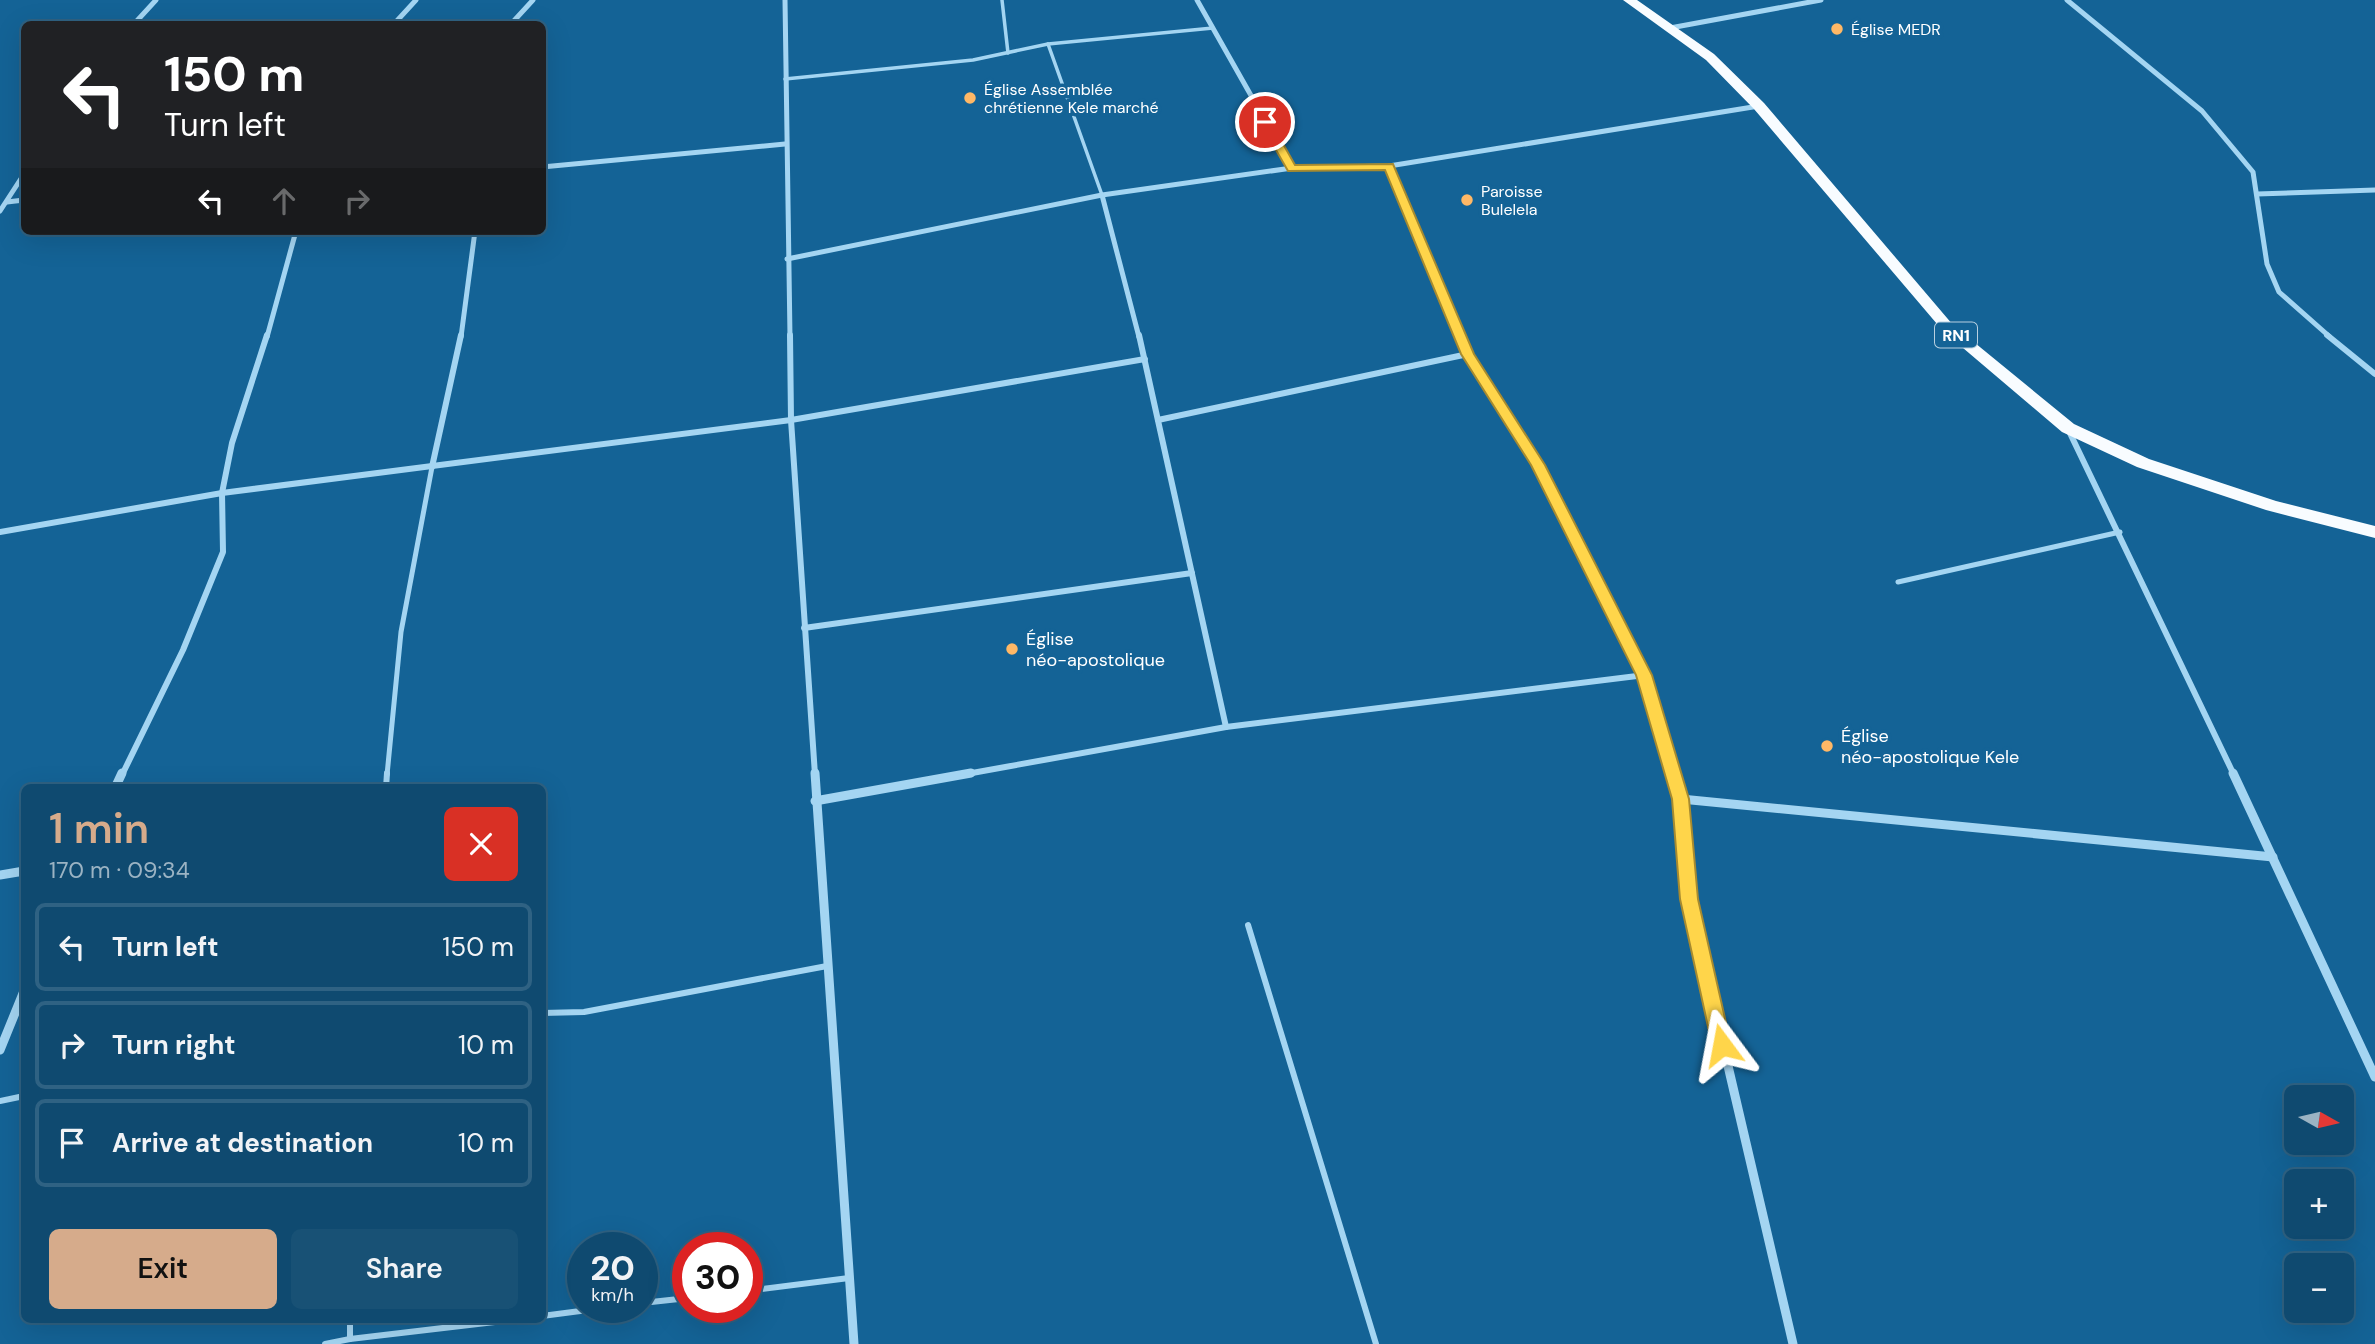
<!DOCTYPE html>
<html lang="en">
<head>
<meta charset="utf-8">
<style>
	:root { --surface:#0f4a70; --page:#185175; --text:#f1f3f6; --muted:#9bb3c3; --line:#2f6283; --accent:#d6ab8b }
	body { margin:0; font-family:"DM Sans",sans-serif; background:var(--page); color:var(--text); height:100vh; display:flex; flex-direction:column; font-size:26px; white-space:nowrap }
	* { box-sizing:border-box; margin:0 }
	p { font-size:23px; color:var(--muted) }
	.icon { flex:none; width:38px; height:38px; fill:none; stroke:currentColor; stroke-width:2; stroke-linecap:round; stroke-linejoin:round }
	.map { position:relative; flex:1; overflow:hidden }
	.details { position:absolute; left:21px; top:784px; width:525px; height:539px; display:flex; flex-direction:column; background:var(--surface); border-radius:10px; box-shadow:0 7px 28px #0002,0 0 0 2px var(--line) }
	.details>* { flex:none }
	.top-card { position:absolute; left:21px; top:21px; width:525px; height:214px; border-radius:10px; box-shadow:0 7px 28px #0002,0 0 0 2px var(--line); background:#202124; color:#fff; overflow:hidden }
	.needle { width:46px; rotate:98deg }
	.controls { position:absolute; left:2284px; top:1085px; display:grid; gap:14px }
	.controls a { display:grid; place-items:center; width:70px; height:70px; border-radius:10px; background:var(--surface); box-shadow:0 7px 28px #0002,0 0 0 2px var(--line); font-size:35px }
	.speed { position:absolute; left:567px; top:1232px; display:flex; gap:14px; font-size:35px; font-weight:700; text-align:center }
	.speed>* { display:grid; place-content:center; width:91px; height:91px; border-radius:50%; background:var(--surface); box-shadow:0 7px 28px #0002,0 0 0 2px var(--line); line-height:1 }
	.speed small { font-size:18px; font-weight:400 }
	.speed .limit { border:10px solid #d22; background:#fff; color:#111 }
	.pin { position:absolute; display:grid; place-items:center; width:60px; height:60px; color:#fff; margin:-30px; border:4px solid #fff; border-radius:50%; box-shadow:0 2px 7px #0007 }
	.me { position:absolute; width:77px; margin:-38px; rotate:347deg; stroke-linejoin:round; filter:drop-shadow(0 0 5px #0008) }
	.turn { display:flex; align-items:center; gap:24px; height:147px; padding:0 28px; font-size:32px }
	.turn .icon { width:91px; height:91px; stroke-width:2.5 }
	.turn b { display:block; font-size:49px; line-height:60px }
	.lanes { display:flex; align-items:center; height:66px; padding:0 28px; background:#0003; justify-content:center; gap:35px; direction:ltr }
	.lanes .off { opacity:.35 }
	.round { display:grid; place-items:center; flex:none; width:74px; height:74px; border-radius:10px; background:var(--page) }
	.head { display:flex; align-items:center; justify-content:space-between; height:119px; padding:0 28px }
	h1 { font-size:42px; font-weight:600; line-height:52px; color:var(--accent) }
	.cta { display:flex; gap:14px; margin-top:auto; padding:14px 28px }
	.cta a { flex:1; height:80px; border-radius:10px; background:var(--accent); color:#111; font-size:28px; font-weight:600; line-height:80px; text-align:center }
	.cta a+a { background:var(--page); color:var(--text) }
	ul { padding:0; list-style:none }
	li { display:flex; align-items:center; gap:21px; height:88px; margin:0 14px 10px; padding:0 14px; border:4px solid var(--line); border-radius:10px }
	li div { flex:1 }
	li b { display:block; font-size:26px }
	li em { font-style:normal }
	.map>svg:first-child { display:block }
</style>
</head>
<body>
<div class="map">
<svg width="2375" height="1344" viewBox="0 0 2375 1344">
	<rect width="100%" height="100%" fill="#146396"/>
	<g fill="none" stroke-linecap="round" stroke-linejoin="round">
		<g stroke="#a4d5f2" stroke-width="3.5">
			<path d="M1002,0L1008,53"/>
			<path d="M1048,44L1102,195"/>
			<path d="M785,79L973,60L1048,44L1213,28"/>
		</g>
		<g stroke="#a4d5f2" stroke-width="5">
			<path d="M1898,582L2120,532"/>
			<path d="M387,775L401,632L432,467"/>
		</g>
		<g stroke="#a4d5f2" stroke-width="6">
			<path d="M386,788L387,773"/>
			<path d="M1248,925L1376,1344"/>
			<path d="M542,1013L584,1012L827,966"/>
			<path d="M0,1101L24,1096"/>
			<path d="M747,1291L849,1278"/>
			<path d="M642,1303L688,1298"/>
			<path d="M542,1316L611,1307"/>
			<path d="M350,1320V1339L511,1320"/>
			<path d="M325,1344L350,1339"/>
		</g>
		<g stroke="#a4d5f2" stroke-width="5">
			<path d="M785,0L790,337"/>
			<path d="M1197,0L1292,168"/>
			<path d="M2067,0L2202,111L2253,172L2267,264L2279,292L2330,337"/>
			<path d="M134,24L156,0"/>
			<path d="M394,24L416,0"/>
			<path d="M511,24L533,0"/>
			<path d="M1670,28L1821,0"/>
			<path d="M1389,166L1461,337"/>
			<path d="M542,167L785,144"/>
			<path d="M2257,194L2375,190"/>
			<path d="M1102,195L1139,337"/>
			<path d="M7,202L24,200"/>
			<path d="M0,211L24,174"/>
			<path d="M787,259L1102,195L1292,168L1389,166L1759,106"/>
			<path d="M267,337L296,231"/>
			<path d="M461,337L475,231"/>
		</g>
		<g stroke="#a4d5f2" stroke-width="6">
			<path d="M790,335L791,420L815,775"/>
			<path d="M1139,335L1226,727"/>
			<path d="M1460,335L1468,354L1538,465L1645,675L1674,775"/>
			<path d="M2327,335L2375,374"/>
			<path d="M1158,420L1468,354"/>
			<path d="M2068,429L2234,775"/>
			<path d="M432,467L461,335"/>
			<path d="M0,532L222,493L791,420L1145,359"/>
			<path d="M804,628L1192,573"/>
			<path d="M122,775L183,650L223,552L222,493L232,443L267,335"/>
			<path d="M961,775L1226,727L1645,675"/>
		</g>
		<g stroke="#a4d5f2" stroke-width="9">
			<path d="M815,773L854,1344"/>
			<path d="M1673,773L1681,799L1689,899L1793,1344"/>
			<path d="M2233,773L2375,1077"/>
			<path d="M115,788L122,773"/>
			<path d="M1681,799L2273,857"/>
			<path d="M815,801L971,773"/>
			<path d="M0,875L24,871"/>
			<path d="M0,1050L24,991"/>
		</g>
		<path fill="#f8fcff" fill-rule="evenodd" d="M1623,0H1637L1714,54L1764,103L1953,325L2074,424L2149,459L2276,501L2375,526V538L2266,510L2137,467L2062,432L1943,331L1754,109L1706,60Z"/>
	</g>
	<path fill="#ffd54a" stroke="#a68a30" stroke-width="2" d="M1262,119H1269L1295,165L1393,164L1474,354L1545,465L1652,675L1689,799L1698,899L1731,1045L1729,1051L1722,1054L1715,1051L1712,1045L1680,899L1672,799L1636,675L1531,465L1461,354L1385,170L1288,171L1260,122Z"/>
	<g fill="#ffb866" stroke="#146396" stroke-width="2.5">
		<circle cx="1837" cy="29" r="7"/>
		<circle cx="970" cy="98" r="7"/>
		<circle cx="1467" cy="200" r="7"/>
		<circle cx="1012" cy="649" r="7"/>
		<circle cx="1827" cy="746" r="7"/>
	</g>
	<g text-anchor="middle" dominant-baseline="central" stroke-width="7" stroke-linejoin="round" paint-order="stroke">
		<g font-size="16" fill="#fff" stroke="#146396" text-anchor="start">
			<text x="1851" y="29">Église MEDR</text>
			<text x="984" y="89">Église Assemblée<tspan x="984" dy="18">chrétienne Kele marché</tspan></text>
			<text x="1481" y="191">Paroisse<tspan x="1481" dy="18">Bulelela</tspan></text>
		</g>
		<rect fill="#146396" stroke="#b8d0e0" stroke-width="2" x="1935" y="322.5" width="42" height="25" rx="5"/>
		<g font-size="16" font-weight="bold" fill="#fff">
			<text x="1956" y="335">RN1</text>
		</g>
		<g font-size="18" fill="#fff" stroke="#146396" text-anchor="start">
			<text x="1026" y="639">Église<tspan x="1026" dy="21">néo-apostolique</tspan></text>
			<text x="1841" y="736">Église<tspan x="1841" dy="21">néo-apostolique Kele</tspan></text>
		</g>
	</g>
</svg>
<div class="controls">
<a><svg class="needle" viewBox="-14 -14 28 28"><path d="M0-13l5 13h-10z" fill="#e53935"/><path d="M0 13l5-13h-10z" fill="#9bb3c3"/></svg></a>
<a>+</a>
<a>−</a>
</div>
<div class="speed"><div>20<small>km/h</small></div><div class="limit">30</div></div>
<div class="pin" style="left:1265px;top:122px;background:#d93025"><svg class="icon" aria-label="arrive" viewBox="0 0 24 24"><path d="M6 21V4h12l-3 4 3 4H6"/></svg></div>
<svg class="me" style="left:1722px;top:1045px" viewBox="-20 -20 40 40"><path d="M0-17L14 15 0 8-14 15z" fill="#ffd54a" stroke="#fff" stroke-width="4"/></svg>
<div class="top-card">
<div class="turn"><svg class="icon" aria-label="left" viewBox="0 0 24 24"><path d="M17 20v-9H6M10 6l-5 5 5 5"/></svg><div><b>150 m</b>Turn left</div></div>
<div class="lanes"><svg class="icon" aria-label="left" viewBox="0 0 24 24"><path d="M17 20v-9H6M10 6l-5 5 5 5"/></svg><svg class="icon off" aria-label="ahead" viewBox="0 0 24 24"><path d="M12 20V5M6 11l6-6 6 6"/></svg><svg class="icon off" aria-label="right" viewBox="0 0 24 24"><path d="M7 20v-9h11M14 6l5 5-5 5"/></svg></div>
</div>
<section class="details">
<div class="head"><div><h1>1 min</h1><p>170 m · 09:34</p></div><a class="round" style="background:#d93025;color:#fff"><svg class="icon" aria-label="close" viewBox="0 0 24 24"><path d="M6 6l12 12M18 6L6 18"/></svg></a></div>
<ul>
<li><svg class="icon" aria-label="left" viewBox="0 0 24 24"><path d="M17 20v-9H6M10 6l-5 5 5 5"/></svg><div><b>Turn left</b></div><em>150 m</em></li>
<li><svg class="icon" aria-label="right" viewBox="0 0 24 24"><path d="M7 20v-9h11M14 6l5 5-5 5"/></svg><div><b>Turn right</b></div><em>10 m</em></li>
<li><svg class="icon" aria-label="arrive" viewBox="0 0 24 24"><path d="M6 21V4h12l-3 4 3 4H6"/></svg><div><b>Arrive at destination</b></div><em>10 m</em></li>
</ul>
<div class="cta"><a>Exit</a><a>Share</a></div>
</section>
</div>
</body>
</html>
